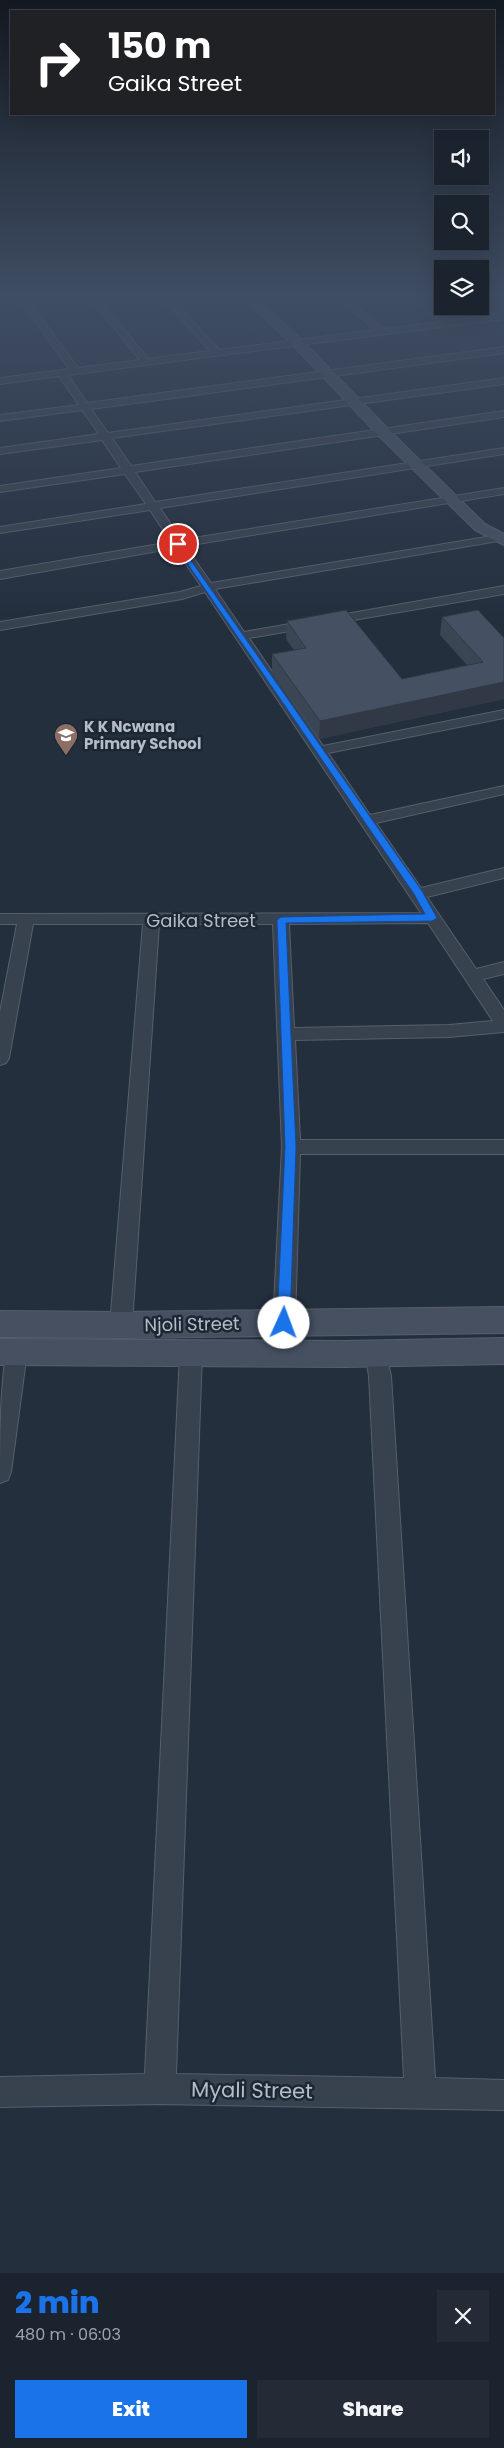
<!DOCTYPE html>
<html lang="en">
<head>
<meta charset="utf-8">
<style>
	:root { --surface:#1b232e; --page:#242b36; --text:#f1f3f6; --muted:#a0a4aa; --line:#39404a; --accent:#1a73e8 }
	body { margin:0; font-family:Poppins,sans-serif; background:var(--page); color:var(--text); height:100vh; display:flex; flex-direction:column; font-size:19px; white-space:nowrap }
	* { box-sizing:border-box; margin:0 }
	p { font-size:16px; color:var(--muted) }
	.icon { flex:none; width:28px; height:28px; fill:none; stroke:currentColor; stroke-width:2; stroke-linecap:round; stroke-linejoin:round }
	.map { position:relative; height:2273px; overflow:hidden }
	.sheet { display:flex; flex-direction:column; background:var(--surface); flex:1 }
	.sheet>* { flex:none }
	.hud { position:absolute; left:10px; top:10px; width:485px; height:105px; border-radius:0px; box-shadow:0 5px 20px #0002,0 0 0 1px var(--line); background:#202124; color:#fff; overflow:hidden }
	.controls { position:absolute; left:434px; top:130px; display:grid; gap:10px }
	.controls a { display:grid; place-items:center; width:55px; height:55px; border-radius:0px; background:var(--surface); box-shadow:0 5px 20px #0002,0 0 0 1px var(--line); font-size:25px }
	.pin { position:absolute; display:grid; place-items:center; width:42px; height:42px; color:#fff; margin:-21px; border:2px solid #fff; border-radius:50%; box-shadow:0 1px 5px #0007 }
	.me { position:absolute; width:55px; margin:-28px; rotate:2deg; stroke-linejoin:round; filter:drop-shadow(0 0 4px #0008) }
	.turn { display:flex; align-items:center; gap:18px; height:105px; padding:0 15px; font-size:22px }
	.turn .icon { width:65px; height:65px; stroke-width:2.5 }
	.turn b { display:block; font-size:35px; line-height:42px }
	.round { display:grid; place-items:center; flex:none; width:52px; height:52px; border-radius:0px; background:var(--page) }
	.summary { display:flex; align-items:center; justify-content:space-between; height:85px; padding:0 15px }
	h1 { font-size:30px; font-weight:800; line-height:38px; color:var(--accent) }
	.cta { display:flex; gap:10px; margin-top:auto; padding:10px 15px }
	.cta a { flex:1; height:58px; border-radius:0px; background:var(--accent); color:#fff; font-size:20px; font-weight:800; line-height:58px; text-align:center }
	.cta a+a { background:var(--page); color:var(--text) }
	.map>svg:first-child { display:block }
</style>
</head>
<body>
<div class="map">
<svg width="504" height="2273" viewBox="0 0 504 2273">
	<rect width="100%" height="100%" fill="#242f3e"/>
	<g fill="none" stroke-linecap="round" stroke-linejoin="round">
		<g stroke="#565f6c" stroke-width="2">
			<g id="street">
				<path d="M19,298H27L78,368L140,360L90,298H98L148,359L210,351L163,298H171L219,350L375,330L338,298H347L384,329L440,322L410,298H419L449,321L497,314L480,302V298H485L504,312V319L68,375L87,403L504,347V353L91,409L108,433L504,378V384L112,438L131,466L504,411V417L135,472L155,502L504,448V454L160,508L181,540L504,488V494L185,546L211,583L504,534V540L215,589L244,632L504,586V594L249,638L323,746L504,710V718L328,753L370,815L504,786V794L376,823L421,888L504,868V878L427,897L476,969L504,962V974L483,979L504,1010V1032L449,1037L295,1040L300,1140H504V1154H300L295,1323L291,1330L284,1332L277,1330L273,1323L282,1147L273,924H159L132,1325L128,1332L121,1334L114,1332L110,1325L143,924H33L9,1058L6,1063L0,1065V1012L17,924H0V914L421,913L205,592L182,599L0,630V622L180,592L201,586L175,548L0,579V571L171,542L150,510L0,533V527L146,504L125,474L0,492V486L121,468L102,440L0,454V448L99,434L82,410L0,421V415L79,405L59,376L0,384V378L69,369ZM428,923L493,1021L449,1025L294,1028L289,924Z"/>
				<path d="M16,1342L24,1345L27,1352L11,1472L8,1480L0,1483C0,1446 0,1378 8,1345Z"/>
				<path d="M376,1342L384,1345L391,1376L435,2078L504,2080V2110L160,2104L0,2107V2077L145,2074L180,1353L183,1346L191,1343L199,1346L202,1353L176,2074L404,2078L369,1376L365,1352L368,1345Z"/>
			</g>
		</g>
		<g stroke="#565f6c" stroke-width="2">
			<g id="secondary">
				<path d="M243,298H256L301,339L388,429L485,524L504,534V545L475,530L378,435L293,345Z"/>
				<path d="M504,1307V1333L121,1338L0,1337V1311L121,1312Z"/>
				<path d="M504,1338V1364L345,1367L0,1365V1339L345,1341Z"/>
			</g>
		</g>
		<use href="#street" fill="#38414e" fill-rule="evenodd"/>
		<use href="#secondary" fill="#465061" fill-rule="evenodd"/>
	</g>
	<path fill="#3b4654" d="M478,610L504,699L319,739L272,672V654L294,650L286,639L287,621L402,679L467,665L440,635L442,617Z"/>
	<path fill="#303945" d="M504,682V699L319,739L320,721Z"/>
	<path fill="#455162" stroke="#303945" d="M346,610L402,679L483,662L442,617L478,610L504,638V682L320,721L272,654L306,648L287,621Z"/>
	<linearGradient id="sky" x2="0" y2="1"><stop stop-color="#141a22"/><stop offset="0.48" stop-color="#3f4d63"/><stop offset="1" stop-color="#3f4d63" stop-opacity="0"/></linearGradient>
	<rect width="504" height="616" fill="url(#sky)"/>
	<path fill="#1a73e8" stroke="#114b97" d="M178,542L422,891L437,918L432,921L286,923L296,1147L290,1323L288,1327H279L277,1323L285,1147L277,920L281,917L425,914L414,894L174,544Z"/>
	<defs>
		<g id="school-pin" transform="scale(1.25)"><path d="M0 17L-7.5 6A9.5 9.5 0 1 1 7.5 6Z" fill="#8d6e63" stroke="#1d2633"/><path d="M0-5L7-2L0 1L-7-2ZM-4 1L0 2.5L4 1V4Q0 6-4 4Z" fill="#fff"/></g>
	</defs>
	<g fill-rule="evenodd">
		<use href="#school-pin" x="66" y="735"/>
	</g>
	<g text-anchor="middle" dominant-baseline="central" stroke-width="5" stroke-linejoin="round" paint-order="stroke">
		<g font-size="15" font-weight="bold" fill="#b4bcc9" stroke="#1d2633" text-anchor="start">
			<text x="84" y="726">K K Ncwana<tspan x="84" dy="17">Primary School</tspan></text>
		</g>
		<g font-size="18" fill="#b4bcc9" stroke="#1d2633">
			<text x="201" y="920">Gaika Street</text>
			<text transform="translate(192 1324) rotate(-1)">Njoli Street</text>
		</g>
		<g font-size="21" fill="#b4bcc9" stroke="#1d2633">
			<text transform="translate(252 2090) rotate(1)">Myali Street</text>
		</g>
	</g>
</svg>
<div class="controls">
<a><svg class="icon" aria-label="sound" viewBox="0 0 24 24"><path d="M4 9h4l5-4v14l-5-4H4zM17 9q2 3 0 6"/></svg></a>
<a><svg class="icon" aria-label="search" viewBox="0 0 24 24"><circle cx="10" cy="10" r="6"/><path d="M15 15l6 6"/></svg></a>
<a><svg class="icon" aria-label="layers" viewBox="0 0 24 24"><path d="M12 4l9 5-9 5-9-5zM3 14l9 5 9-5"/></svg></a>
</div>
<div class="pin" style="left:178px;top:544px;background:#d93025"><svg class="icon" aria-label="arrive" viewBox="0 0 24 24"><path d="M6 21V4h12l-3 4 3 4H6"/></svg></div>
<svg class="me" style="left:284px;top:1323px" viewBox="-20 -20 40 40"><circle r="19" fill="#fff"/><path d="M0-13L10 11 0 6-10 11z" fill="#1a73e8"/></svg>
<div class="hud">
<div class="turn"><svg class="icon" aria-label="right" viewBox="0 0 24 24"><path d="M7 20v-9h11M14 6l5 5-5 5"/></svg><div><b>150 m</b>Gaika Street</div></div>
</div>
</div>
<section class="sheet">
<div class="summary"><div><h1>2 min</h1><p>480 m · 06:03</p></div><a class="round"><svg class="icon" aria-label="close" viewBox="0 0 24 24"><path d="M6 6l12 12M18 6L6 18"/></svg></a></div>
<div class="cta"><a>Exit</a><a>Share</a></div>
</section>
</body>
</html>
